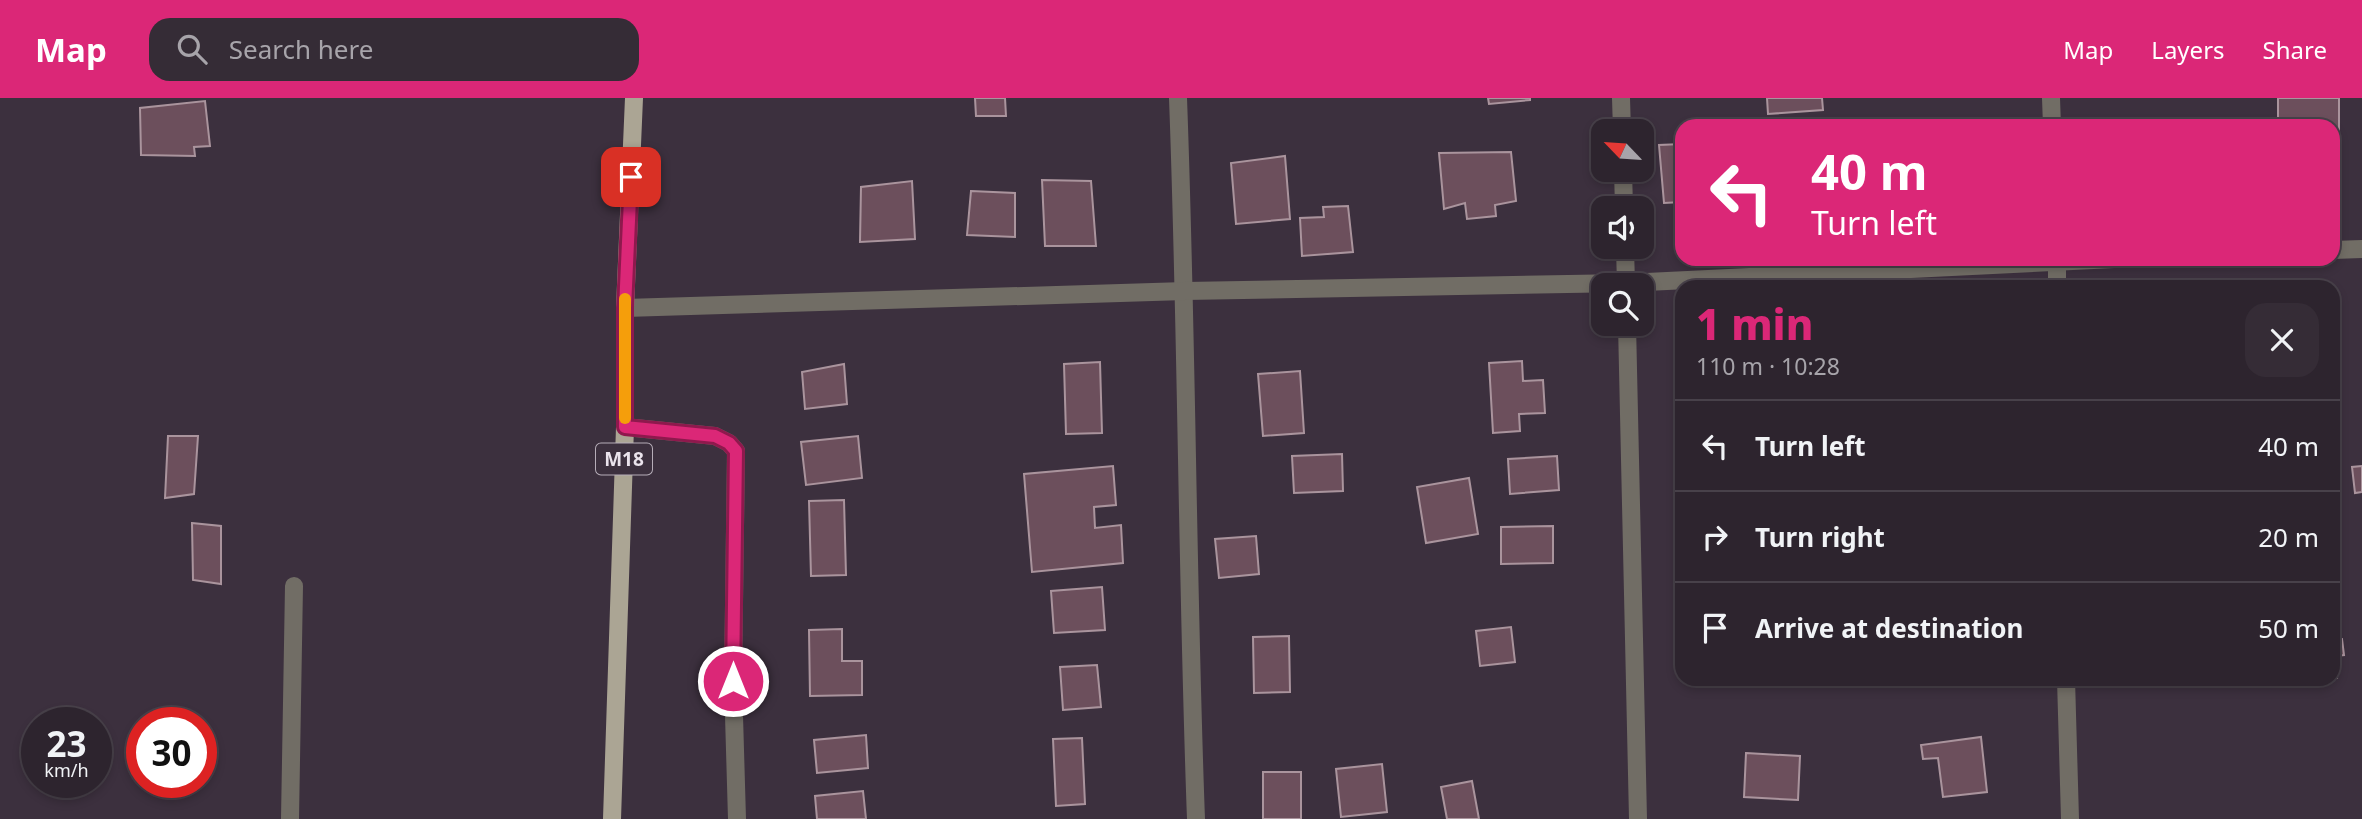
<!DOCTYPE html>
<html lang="en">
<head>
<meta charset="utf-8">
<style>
	:root { --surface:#2d242e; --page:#352c36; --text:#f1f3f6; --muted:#a7a4aa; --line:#48414a; --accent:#db2777 }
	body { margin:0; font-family:"Noto Sans",sans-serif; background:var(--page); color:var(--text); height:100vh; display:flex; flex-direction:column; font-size:26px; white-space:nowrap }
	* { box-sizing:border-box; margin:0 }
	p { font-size:23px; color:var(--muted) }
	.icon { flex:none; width:38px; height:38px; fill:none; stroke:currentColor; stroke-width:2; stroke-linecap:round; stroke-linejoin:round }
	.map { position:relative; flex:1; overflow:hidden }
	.panel { position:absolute; left:1675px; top:182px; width:665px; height:406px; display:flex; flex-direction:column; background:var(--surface); border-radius:21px; box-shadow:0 4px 10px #0003,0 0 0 2px var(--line) }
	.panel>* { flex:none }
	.banner { position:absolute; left:1675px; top:21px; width:665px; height:147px; border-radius:21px; box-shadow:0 4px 10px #0003,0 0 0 2px var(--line); background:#db2777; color:#fff; overflow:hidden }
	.needle { width:46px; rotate:295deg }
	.fabs { position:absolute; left:1591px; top:21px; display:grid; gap:14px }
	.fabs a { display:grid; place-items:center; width:63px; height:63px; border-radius:14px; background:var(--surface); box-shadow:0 4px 10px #0003,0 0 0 2px var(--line); font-size:35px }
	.speed { position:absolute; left:21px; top:609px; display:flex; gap:14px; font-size:35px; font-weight:700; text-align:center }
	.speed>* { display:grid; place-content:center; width:91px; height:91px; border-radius:50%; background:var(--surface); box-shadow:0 4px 10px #0003,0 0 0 2px var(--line); line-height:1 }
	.speed small { font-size:18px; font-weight:400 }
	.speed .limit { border:10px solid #d22; background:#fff; color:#111 }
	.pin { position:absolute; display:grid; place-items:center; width:60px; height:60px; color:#fff; margin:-30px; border-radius:14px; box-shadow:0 4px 10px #0006 }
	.me { position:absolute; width:77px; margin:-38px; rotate:0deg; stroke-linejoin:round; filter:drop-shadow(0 0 5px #0008) }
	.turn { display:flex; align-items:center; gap:24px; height:147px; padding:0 21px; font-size:32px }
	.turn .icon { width:91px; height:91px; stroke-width:2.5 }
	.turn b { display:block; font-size:49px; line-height:60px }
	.round { display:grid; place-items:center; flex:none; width:74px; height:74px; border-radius:21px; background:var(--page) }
	.summary { display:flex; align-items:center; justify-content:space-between; height:119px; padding:0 21px }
	h1 { font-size:42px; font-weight:800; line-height:52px; color:var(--accent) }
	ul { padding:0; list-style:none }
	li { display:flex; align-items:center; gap:21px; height:91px; padding:0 21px; border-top:2px solid var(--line) }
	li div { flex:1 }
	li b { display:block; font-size:26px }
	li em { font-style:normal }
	header { display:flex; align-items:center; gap:42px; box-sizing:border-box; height:98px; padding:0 35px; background:var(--accent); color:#fff }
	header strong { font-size:33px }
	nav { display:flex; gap:38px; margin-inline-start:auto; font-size:24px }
	.search { width:490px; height:63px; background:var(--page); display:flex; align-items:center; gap:18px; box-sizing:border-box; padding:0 24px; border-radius:21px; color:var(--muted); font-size:26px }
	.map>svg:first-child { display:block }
</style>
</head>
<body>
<header>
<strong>Map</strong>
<div class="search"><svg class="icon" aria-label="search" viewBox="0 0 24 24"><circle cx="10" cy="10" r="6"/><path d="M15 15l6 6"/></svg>Search here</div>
<nav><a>Map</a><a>Layers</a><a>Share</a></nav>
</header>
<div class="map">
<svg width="2362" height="721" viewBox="0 0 2362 721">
	<rect width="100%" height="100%" fill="#3c303e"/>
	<g fill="#6c4f5c" stroke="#aa949d" stroke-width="2">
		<path d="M975,0H1005L1006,18H976Z"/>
		<path d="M1488,0H1530V2L1489,6Z"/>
		<path d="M1767,0H1822L1823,12L1768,16Z"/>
		<path d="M2278,0H2339V49H2333V28H2278Z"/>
		<path d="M205,3L210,48L194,49L195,58L141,57L140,10Z"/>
		<path d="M1682,46V104L1664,105L1659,47Z"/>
		<path d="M1511,54L1516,103L1495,107L1496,118L1467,121L1465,105L1444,111L1439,55Z"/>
		<path d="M1285,58L1290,121L1236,126L1231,65Z"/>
		<path d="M1042,82L1091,83L1096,148H1045Z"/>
		<path d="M912,83L915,141L860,144L861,89Z"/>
		<path d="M971,93L1015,95V139L967,137Z"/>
		<path d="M1348,108L1353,154L1302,158L1300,120L1324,119L1323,109Z"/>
		<path d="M1522,263L1523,283L1543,282L1545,315L1519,316L1520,333L1493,335L1489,265Z"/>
		<path d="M1100,264L1102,335L1066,336L1064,266Z"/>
		<path d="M844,266L847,306L805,311L802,274Z"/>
		<path d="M1300,273L1304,335L1263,338L1258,276Z"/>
		<path d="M168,338H198L194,396L165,400Z"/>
		<path d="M858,338L862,380L806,387L801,344Z"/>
		<path d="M2333,340L2339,391L2333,392Z"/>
		<path d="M1342,356L1343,393L1294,395L1292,358Z"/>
		<path d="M1557,358L1559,392L1510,396L1508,361Z"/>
		<path d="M1113,368L1116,407L1094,409L1095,430L1121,427L1123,465L1032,474L1024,376Z"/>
		<path d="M2362,368V394L2355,395L2352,369Z"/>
		<path d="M1469,380L1478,436L1426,445L1417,389Z"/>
		<path d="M844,402L846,477L811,478L809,403Z"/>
		<path d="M192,425L221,428V486L193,482Z"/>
		<path d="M1553,428V465L1501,466V429Z"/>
		<path d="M1256,438L1259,476L1219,480L1215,441Z"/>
		<path d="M1102,489L1105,532L1054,535L1051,493Z"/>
		<path d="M1511,529L1515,564L1480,568L1476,533Z"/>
		<path d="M842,531V563H862V597L810,598L809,532Z"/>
		<path d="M1289,538L1290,594L1254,595L1253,539Z"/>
		<path d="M2342,541L2344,557L2335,558L2337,580H2333V542Z"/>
		<path d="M1097,567L1101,609L1063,612L1060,569Z"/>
		<path d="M1871,581H1897V586L1872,588Z"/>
		<path d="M2283,581H2326L2283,585Z"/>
		<path d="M866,637L868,670L817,675L814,642Z"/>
		<path d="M1981,639L1987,694L1943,699L1938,660L1923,661L1921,647Z"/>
		<path d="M1082,640L1085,706L1056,708L1053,641Z"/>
		<path d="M1746,655L1800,658L1798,702L1744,699Z"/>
		<path d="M1382,666L1387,714L1341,719L1336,671Z"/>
		<rect x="1263" y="674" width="38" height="47"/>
		<path d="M1472,683L1479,721H1447L1441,689Z"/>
		<path d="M863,693L866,721H817L815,698Z"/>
	</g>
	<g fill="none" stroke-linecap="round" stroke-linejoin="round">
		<g stroke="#716d65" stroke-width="18">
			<path d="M1178,0C1187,240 1187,481 1196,721"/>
			<path d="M1621,0L1622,33"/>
			<path d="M2051,0L2052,28"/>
			<path d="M1623,72L1624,110"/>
			<path d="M1625,149L1626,187"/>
			<path d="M2333,152L2362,151"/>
			<path d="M2057,161V189"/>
			<path d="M625,210L1185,193L1626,185L2114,161"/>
			<path d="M1627,226L1638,721"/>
			<path d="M625,329L715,338L729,345L736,353L733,583L737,721"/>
			<path d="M2066,581L2070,721"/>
			<path d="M290,721L294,488"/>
		</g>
		<path stroke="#aba594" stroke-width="18" d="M612,721L625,329V210L634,0"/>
	</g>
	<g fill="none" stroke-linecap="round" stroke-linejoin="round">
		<g stroke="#8e194d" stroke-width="18">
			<path id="route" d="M631,79L625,210V329L715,338L729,345L736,353L733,583"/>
		</g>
		<use href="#route" stroke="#db2777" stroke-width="12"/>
		<path stroke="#f59e0b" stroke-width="12" d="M625,320V201"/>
	</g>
	<g text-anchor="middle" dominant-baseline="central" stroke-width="7" stroke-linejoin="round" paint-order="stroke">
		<rect fill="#3c303e" stroke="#b6adb8" stroke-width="2" x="596" y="345.5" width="56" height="31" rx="5"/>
		<g font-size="19" font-weight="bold" fill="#eae3ec">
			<text x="624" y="361">M18</text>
		</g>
	</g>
</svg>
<div class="fabs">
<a><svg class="needle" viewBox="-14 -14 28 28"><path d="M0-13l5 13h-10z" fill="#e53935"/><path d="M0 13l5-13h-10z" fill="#a7a4aa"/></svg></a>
<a><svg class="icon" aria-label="sound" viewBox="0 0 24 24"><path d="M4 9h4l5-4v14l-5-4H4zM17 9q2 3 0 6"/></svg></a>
<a><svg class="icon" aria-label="search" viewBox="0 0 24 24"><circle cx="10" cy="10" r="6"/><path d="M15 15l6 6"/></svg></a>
</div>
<div class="speed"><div>23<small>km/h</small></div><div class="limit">30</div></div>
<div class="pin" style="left:631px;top:79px;background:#d93025"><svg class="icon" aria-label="arrive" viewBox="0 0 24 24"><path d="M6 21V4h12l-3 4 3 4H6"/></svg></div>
<svg class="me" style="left:733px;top:583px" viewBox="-20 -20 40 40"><circle r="17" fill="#db2777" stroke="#fff" stroke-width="3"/><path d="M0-11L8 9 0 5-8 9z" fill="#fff"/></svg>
<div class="banner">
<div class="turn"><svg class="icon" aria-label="left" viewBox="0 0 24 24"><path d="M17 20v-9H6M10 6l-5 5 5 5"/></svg><div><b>40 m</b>Turn left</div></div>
</div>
<section class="panel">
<div class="summary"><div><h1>1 min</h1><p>110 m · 10:28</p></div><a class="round"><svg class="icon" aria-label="close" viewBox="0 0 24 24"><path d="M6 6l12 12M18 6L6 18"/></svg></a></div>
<ul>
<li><svg class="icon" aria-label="left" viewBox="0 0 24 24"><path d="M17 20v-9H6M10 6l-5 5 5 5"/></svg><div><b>Turn left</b></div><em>40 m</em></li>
<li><svg class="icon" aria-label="right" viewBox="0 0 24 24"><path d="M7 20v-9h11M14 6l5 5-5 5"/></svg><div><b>Turn right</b></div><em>20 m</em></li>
<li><svg class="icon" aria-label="arrive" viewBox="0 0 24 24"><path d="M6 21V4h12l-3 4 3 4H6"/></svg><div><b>Arrive at destination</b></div><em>50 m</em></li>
</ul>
</section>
</div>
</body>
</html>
